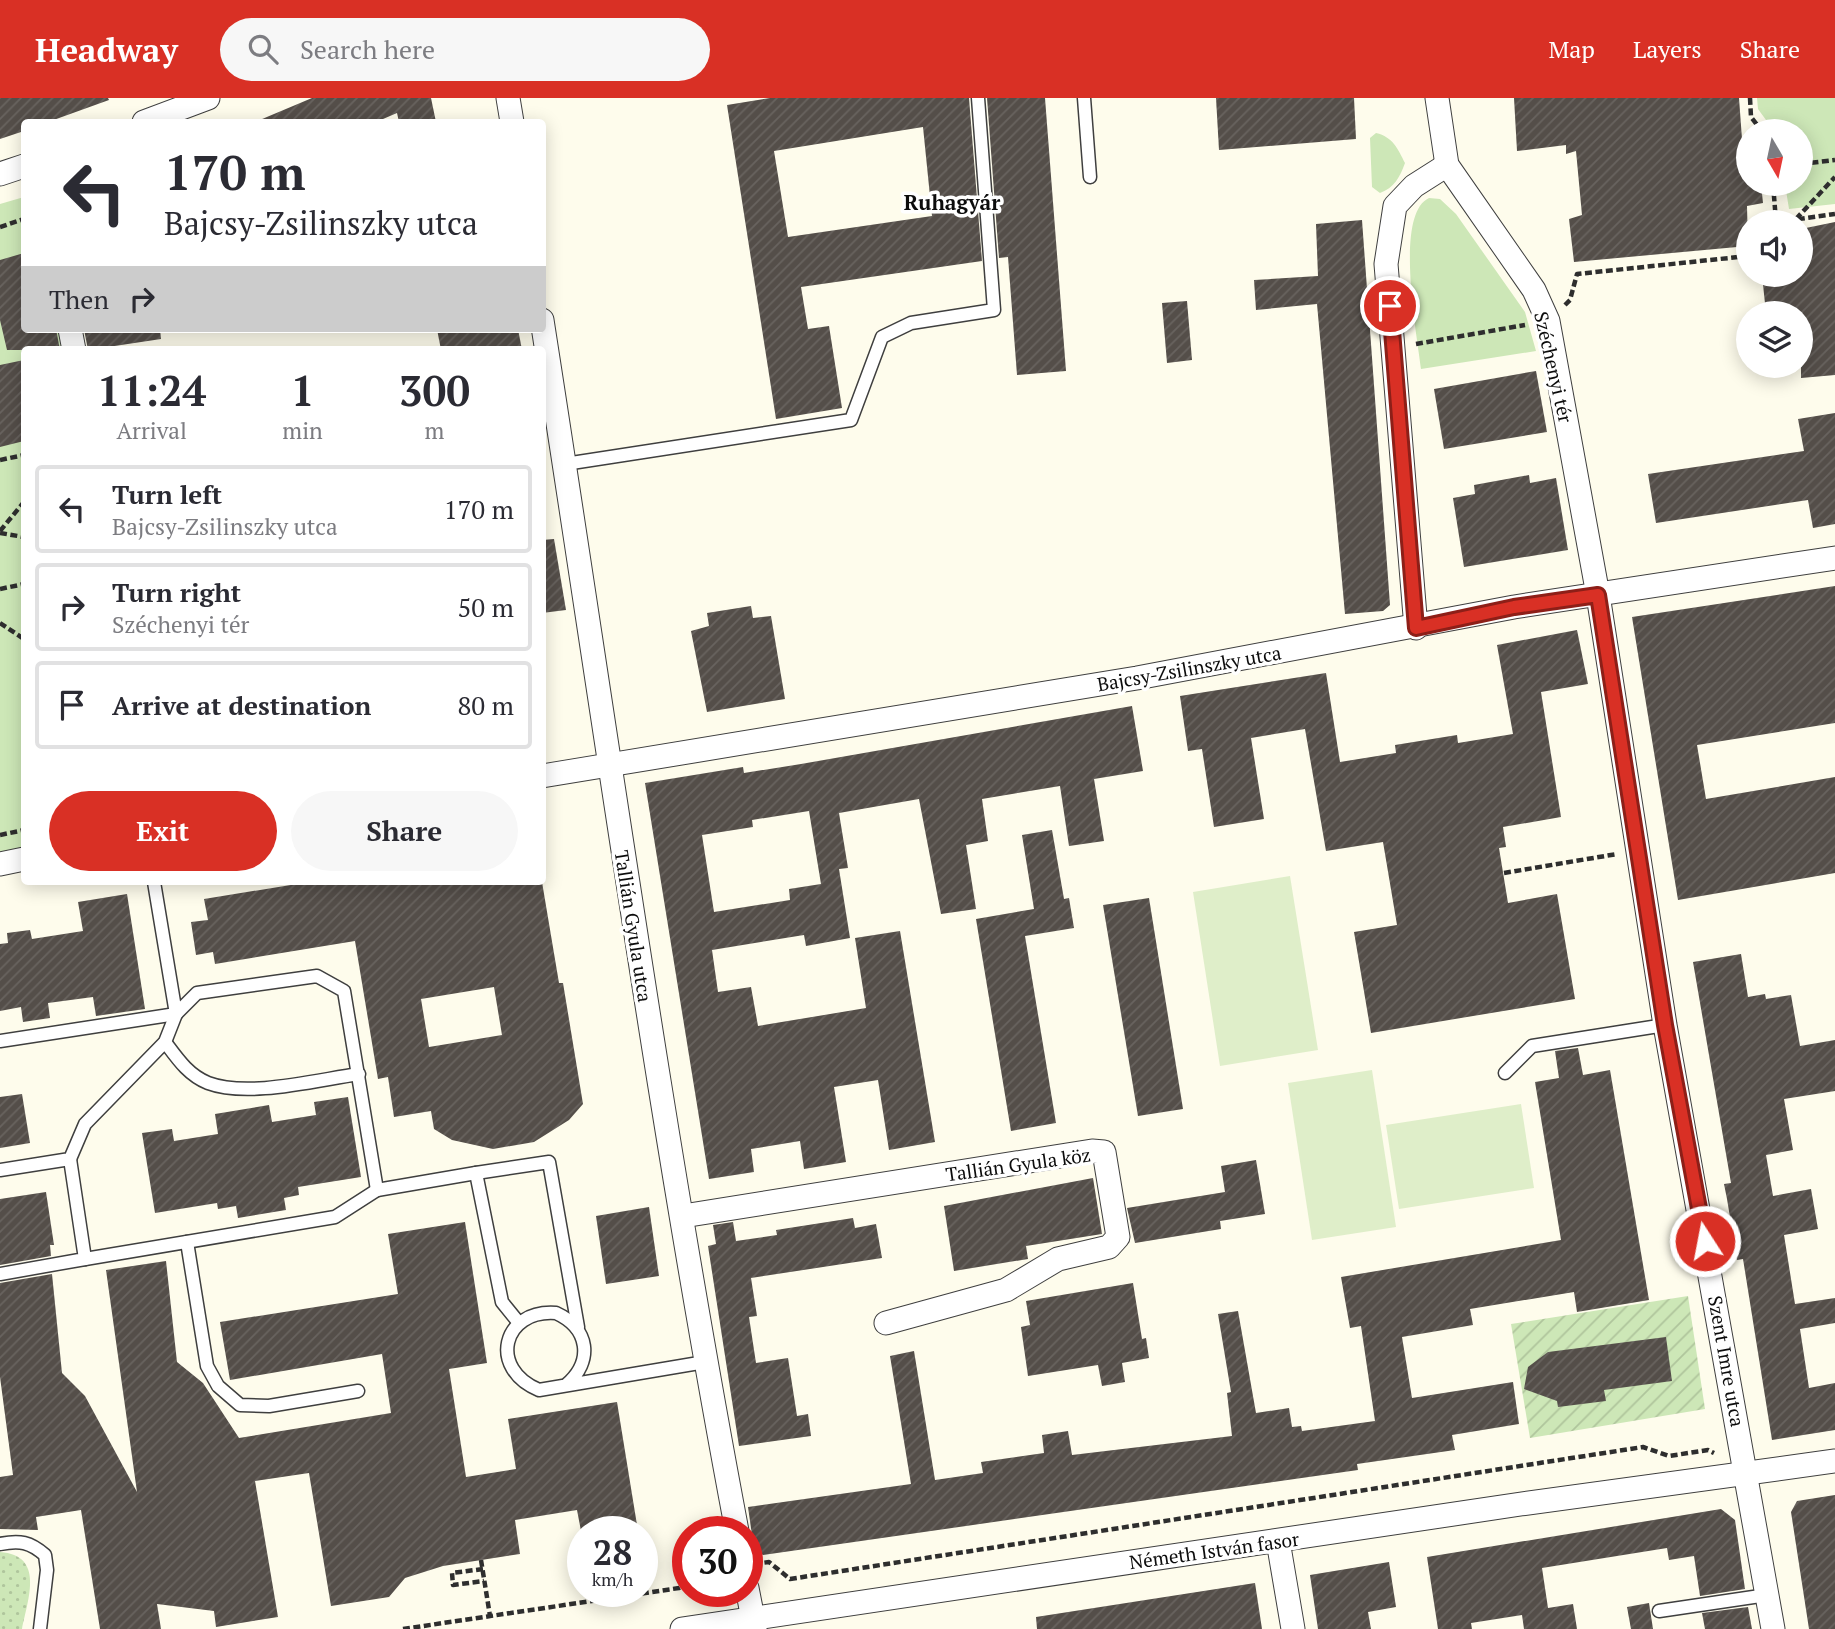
<!DOCTYPE html>
<html lang="en">
<head>
<meta charset="utf-8">
<style>
	:root { --surface:#fff; --page:#f7f7f7; --text:#2b2b33; --muted:#7c7c81; --line:#e1e1e2; --accent:#d93025 }
	body { margin:0; font-family:"PT Serif",serif; background:var(--page); color:var(--text); height:100vh; display:flex; flex-direction:column; font-size:26px; white-space:nowrap }
	* { box-sizing:border-box; margin:0 }
	p { font-size:23px; color:var(--muted) }
	.icon { flex:none; width:38px; height:38px; fill:none; stroke:currentColor; stroke-width:2; stroke-linecap:round; stroke-linejoin:round }
	.map { position:relative; flex:1; overflow:hidden }
	.side { position:absolute; left:21px; top:248px; width:525px; height:539px; display:flex; flex-direction:column; background:var(--surface); border-radius:7px; box-shadow:0 4px 18px #0003 }
	.side>* { flex:none }
	.top-card { position:absolute; left:21px; top:21px; width:525px; height:214px; border-radius:7px; box-shadow:0 4px 18px #0003; background:#fff; color:var(--text); overflow:hidden }
	.needle { width:46px; rotate:171deg }
	.tools { position:absolute; left:1736px; top:21px; display:grid; gap:14px }
	.tools a { display:grid; place-items:center; width:77px; height:77px; border-radius:50%; background:var(--surface); box-shadow:0 4px 18px #0003; font-size:35px }
	.speed { position:absolute; left:567px; top:1418px; display:flex; gap:14px; font-size:35px; font-weight:700; text-align:center }
	.speed>* { display:grid; place-content:center; width:91px; height:91px; border-radius:50%; background:var(--surface); box-shadow:0 4px 18px #0003; line-height:1 }
	.speed small { font-size:18px; font-weight:400 }
	.speed .limit { border:10px solid #d22; background:#fff; color:#111 }
	.pin { position:absolute; display:grid; place-items:center; width:60px; height:60px; color:#fff; margin:-30px; border:4px solid #fff; border-radius:50%; box-shadow:0 2px 7px #0007 }
	.me { position:absolute; width:77px; margin:-38px; rotate:349deg; stroke-linejoin:round; filter:drop-shadow(0 0 5px #0008) }
	.turn { display:flex; align-items:center; gap:24px; height:147px; padding:0 28px; font-size:32px }
	.turn .icon { width:91px; height:91px; stroke-width:2.5 }
	.turn b { display:block; font-size:49px; line-height:60px }
	.then { display:flex; align-items:center; height:66px; padding:0 28px; background:#0003; gap:14px; font-size:26px }
	.eta { display:flex; justify-content:space-evenly; align-items:center; height:119px; text-align:center }
	.eta b { font-size:42px; font-weight:700; line-height:49px }
	.action { display:flex; gap:14px; margin-top:auto; padding:14px 28px }
	.action a { flex:1; height:80px; border-radius:42px; background:var(--accent); color:#fff; font-size:28px; font-weight:700; line-height:80px; text-align:center }
	.action a+a { background:var(--page); color:var(--text) }
	ul { padding:0; list-style:none }
	li { display:flex; align-items:center; gap:21px; height:88px; margin:0 14px 10px; padding:0 14px; border:4px solid var(--line); border-radius:7px }
	li div { flex:1 }
	li b { display:block; font-size:26px }
	li em { font-style:normal }
	header { display:flex; align-items:center; gap:42px; box-sizing:border-box; height:98px; padding:0 35px; background:var(--accent); color:#fff }
	header strong { font-size:33px }
	nav { display:flex; gap:38px; margin-inline-start:auto; font-size:24px }
	.search { width:490px; height:63px; background:var(--page); display:flex; align-items:center; gap:18px; box-sizing:border-box; padding:0 24px; border-radius:38px; color:var(--muted); font-size:26px }
	.map>svg:first-child { display:block }
</style>
</head>
<body>
<header>
<strong>Headway</strong>
<div class="search"><svg class="icon" aria-label="search" viewBox="0 0 24 24"><circle cx="10" cy="10" r="6"/><path d="M15 15l6 6"/></svg>Search here</div>
<nav><a>Map</a><a>Layers</a><a>Share</a></nav>
</header>
<div class="map">
<svg width="1835" height="1531" viewBox="0 0 1835 1531">
	<defs>
		<pattern id="grass-dots" width="8" height="8" patternUnits="userSpaceOnUse" patternTransform="scale(1.75)"><rect width="8" height="8" fill="#cde7b7"/><path d="M2 2h.1M6 6h.1" fill="none" stroke="#afc59c" stroke-width="1.8" stroke-linecap="round"/></pattern>
		<pattern id="garden-furrows" width="10" height="10" patternUnits="userSpaceOnUse" patternTransform="scale(1.75)"><rect width="10" height="10" fill="#cde7b7"/><path d="M-1 1l2-2M0 10L10 0M9 11l2-2" fill="none" stroke="#afc59c"/></pattern>
		<pattern id="building-hatch" width="6" height="6" patternUnits="userSpaceOnUse" patternTransform="scale(1.75)"><rect width="6" height="6" fill="#544e49"/><path d="M-1 1l2-2M0 6l6-6M5 7l2-2" fill="none" stroke="#68635f"/></pattern>
	</defs>
	<rect width="100%" height="100%" fill="#fefcec"/>
	<path fill="url(#grass-dots)" d="M0,1454C45,1457 28,1501 22,1531H0Z"/>
	<g fill="#cde7b7">
		<path d="M1757,0H1835V106L1789,111L1785,86H1801V33H1774L1758,11Z"/>
		<path d="M1376,35C1393,39 1398,51 1405,65C1400,79 1394,90 1380,95L1372,89L1370,40Z"/>
		<path d="M24,99V231H67L70,252H24V761L0,766V106Z"/>
		<path d="M1429,100L1440,101L1456,116L1525,214L1536,253L1421,271C1417,236 1394,116 1429,100Z"/>
	</g>
	<path fill="url(#garden-furrows)" d="M1688,1198L1705,1311L1530,1340L1511,1226Z"/>
	<g fill="#dfeec9">
		<path d="M1290,778L1318,952L1220,968L1193,794Z"/>
		<path d="M1372,972L1396,1129L1312,1142L1288,985Z"/>
		<path d="M1521,1006L1534,1090L1399,1111L1386,1027Z"/>
	</g>
	<g fill="url(#building-hatch)" fill-rule="evenodd">
		<path d="M0,0H108L109,2L48,24H24V33L0,41Z"/>
		<path d="M312,0H431L436,24H399L397,15L376,24H255Z"/>
		<path d="M770,0H969L982,163L801,189L808,231L829,228L842,310L776,321L727,7ZM923,29L932,118L788,139L774,53Z"/>
		<path d="M987,0H1045L1066,273L1017,277L1008,159L999,160Z"/>
		<path d="M1216,0H1354L1356,41L1219,52Z"/>
		<path d="M1514,0H1739L1742,41H1748V86H1761L1763,105L1747,108L1748,148L1574,164L1569,121L1582,117L1576,53L1566,56V47L1517,53Z"/>
		<path d="M1362,122L1390,507L1383,513L1345,516L1317,206L1256,212L1254,182L1318,178L1316,126Z"/>
		<path d="M1835,124V277L1801,280V215H1766L1762,177H1801V131Z"/>
		<path d="M24,155V231H56L60,252H7L0,222V162Z"/>
		<path d="M1187,203L1192,262L1167,265L1162,205Z"/>
		<path d="M84,231H160L161,241L88,252Z"/>
		<path d="M437,231H518L522,252H441Z"/>
		<path d="M24,262V343L0,349V267Z"/>
		<path d="M1536,273L1547,334L1444,351L1434,291Z"/>
		<path d="M1835,315V426L1813,430L1808,402L1656,425L1648,376L1804,353L1798,321Z"/>
		<path d="M1529,377L1530,385L1556,380L1568,452L1464,469L1453,400L1475,396L1474,387Z"/>
		<path d="M554,441L566,512L542,515V442Z"/>
		<path d="M1835,488V625L1697,647L1706,701L1835,679V775L1678,802L1632,519Z"/>
		<path d="M751,508L753,520L771,518L785,601L707,614L691,533L709,528L707,515Z"/>
		<path d="M1577,532L1588,586L1541,594L1561,719L1503,729L1506,749L1499,750L1508,805L1557,796L1575,901L1371,935L1354,834L1397,827L1383,744L1326,753L1305,631L1251,640L1264,721L1214,729L1202,651L1188,653L1180,598L1326,575L1340,664L1396,655L1395,647L1457,637L1458,645L1513,636L1497,547Z"/>
		<path d="M1132,608L1143,673L1094,681L1104,743L1069,748L1060,688L982,701L988,743L966,747L976,811L941,816L919,701L839,715L848,770L839,771L850,840L806,848L804,837L712,852L718,894L751,889L758,928L866,910L855,840L900,833L935,1044L889,1052L878,982L834,989L846,1064L804,1071L800,1043L751,1051L754,1074L709,1081L645,685L743,669L744,675L801,666ZM809,713L821,786L789,791L790,802L714,814L702,737L753,729L752,722Z"/>
		<path d="M1052,732L1064,801L1069,800L1074,830L1025,838L1056,1025L1011,1033L976,821L1034,811L1022,737Z"/>
		<path d="M309,784H542L559,885H563L583,1006L569,1022L534,1044L493,1051L452,1042L434,1031L431,1013L394,1019L388,979L378,981L355,843L215,866L213,854L196,857L191,824L208,822L204,801ZM494,889L502,937L429,949L421,901Z"/>
		<path d="M127,796L145,911L96,918L93,899L48,905L50,920L23,924L21,909L0,913V846L8,845L7,835L30,832L32,841L83,833L78,804Z"/>
		<path d="M1149,800L1183,1011L1138,1018L1103,807Z"/>
		<path d="M1741,856L1748,899L1765,896L1766,901L1791,897L1800,948L1835,942V993L1784,1001L1793,1052L1766,1057L1773,1098L1811,1091L1818,1131L1784,1137L1795,1206L1835,1200V1225L1800,1231L1809,1290L1835,1285V1332L1772,1342L1743,1161L1737,1162L1727,1101L1724,1086L1731,1085L1693,864Z"/>
		<path d="M1578,950L1583,977L1610,972L1649,1202L1577,1214L1574,1194L1470,1211L1473,1227L1402,1239L1412,1300L1513,1284L1519,1326L1452,1337L1455,1352L1357,1366L1358,1372L763,1457L754,1451L748,1409L911,1386L890,1258L914,1253L935,1382L983,1375L981,1364L1044,1355L1042,1337L1068,1333L1072,1357L1232,1338L1227,1295L1231,1294L1218,1216L1238,1213L1256,1315L1289,1310L1292,1329L1301,1328L1302,1333L1375,1323L1361,1228L1350,1230L1341,1179L1561,1142L1535,984L1559,980L1555,953Z"/>
		<path d="M22,996L30,1045L0,1050V999Z"/>
		<path d="M348,999L361,1079L298,1089L299,1097L284,1100L286,1112L238,1120L236,1108L218,1111L217,1105L155,1115L142,1035L172,1031L174,1043L218,1036L215,1016L269,1007L272,1024L316,1017L314,1004Z"/>
		<path d="M1256,1062L1265,1116L1220,1123L1221,1131L1135,1145L1127,1110L1225,1094L1221,1068Z"/>
		<path d="M1093,1080L1102,1136L1026,1148L1028,1161L954,1173L944,1108Z"/>
		<path d="M46,1094L54,1147H50L51,1158L0,1167V1101Z"/>
		<path d="M649,1109L659,1178L606,1186L596,1118Z"/>
		<path d="M853,1120L855,1130L876,1126L882,1160L751,1180L757,1218L749,1219L756,1265L788,1260L797,1318L808,1316L811,1338L739,1348L708,1148L716,1146L713,1127L733,1124L736,1143L777,1137L776,1132Z"/>
		<path d="M465,1124L487,1265L449,1271L466,1379L516,1371L508,1321L617,1304L638,1433H581L577,1412L515,1422L520,1456L443,1468L405,1480L389,1499L331,1508L309,1375L255,1383L278,1519L216,1529L214,1513L157,1506L161,1531H100L81,1412L36,1419L38,1432L0,1431V1379L13,1377L0,1279V1185L52,1176L62,1275L85,1298L137,1394L106,1172L166,1163L177,1264L203,1285L239,1340L391,1315L382,1256L230,1282L220,1224L398,1196L388,1136Z"/>
		<path d="M1133,1185L1142,1241L1146,1240L1149,1260L1122,1265L1125,1284L1102,1288L1098,1267L1028,1278L1021,1229L1030,1227L1026,1203Z"/>
		<path d="M1666,1239L1672,1283L1604,1292L1606,1303L1558,1309L1557,1303L1524,1291L1528,1269L1548,1254Z"/>
		<path d="M1835,1397V1531H1809L1791,1414L1797,1403Z"/>
		<path d="M1721,1411L1735,1422L1745,1491L1700,1498L1694,1458L1669,1462L1667,1450L1542,1470L1548,1510L1573,1506L1577,1531H1524L1522,1517L1471,1525L1472,1531H1438L1427,1459Z"/>
		<path d="M1389,1464L1396,1509L1368,1514L1371,1531H1318L1310,1477Z"/>
		<path d="M1255,1485L1262,1531H1037L1036,1519Z"/>
		<path d="M1649,1505L1653,1531H1631L1627,1509Z"/>
		<path d="M1748,1509L1752,1531H1705L1702,1515Z"/>
	</g>
	<g fill="none" stroke-linecap="round" stroke-linejoin="round">
		<g stroke="#3f3f3f" stroke-width="15">
			<g id="lane">
				<path d="M1084,0L1090,79"/>
				<path d="M565,366L851,322L882,239L911,225L994,212L978,0"/>
				<path d="M154,784L176,916L197,895L317,878L344,893L377,1092L476,1075L502,1204L519,1225"/>
				<path d="M0,943L176,916"/>
				<path d="M165,944C177,960 188,977 208,985C248,1000 316,982 359,976"/>
				<path d="M1505,975L1532,948L1665,927"/>
				<path d="M0,1072L70,1061L85,1026L165,944L176,916"/>
				<path d="M476,1075L549,1064L578,1229"/>
				<path d="M187,1144L207,1268L218,1288L240,1307L269,1308L358,1293"/>
				<path d="M85,1161L335,1119L377,1092"/>
				<path d="M0,1176L85,1161L70,1061"/>
				<path d="M566,1287C594,1263 589,1230 556,1215C502,1211 488,1271 539,1292L705,1264"/>
				<path d="M0,1446C20,1442 30,1444 45,1457L47,1472L40,1531"/>
				<path d="M1659,1513L1767,1497"/>
			</g>
		</g>
		<g stroke="#3f3f3f" stroke-width="25">
			<g id="street">
				<path d="M508,0L512,24"/>
				<path d="M1437,0L1447,67L1534,192L1548,223L1598,497L1665,927L1773,1531"/>
				<path d="M144,24L208,0"/>
				<path d="M0,76L24,68"/>
				<path d="M542,222C605,626 661,1031 737,1433"/>
				<path d="M70,231L74,252"/>
				<path d="M1416,530L1386,166L1395,108L1414,88L1447,67"/>
				<path d="M542,678L1137,580L1514,509L1835,460"/>
				<path d="M0,766L24,761"/>
				<path d="M683,1118L1092,1053L1104,1054L1118,1139L1109,1149L1058,1161L1006,1192L886,1225"/>
				<path d="M1278,1443L1293,1531"/>
				<path d="M747,1490L755,1531"/>
				<path d="M682,1531L1521,1406L1835,1363"/>
			</g>
		</g>
		<g stroke="#2e2e2e" stroke-width="4.5" stroke-dasharray="7 3.5" stroke-linecap="butt">
			<path d="M1750,0L1751,19L1762,33"/>
			<path d="M1801,66L1835,62"/>
			<path d="M1773,86L1776,123"/>
			<path d="M1796,121L1835,79"/>
			<path d="M1777,124L1835,116"/>
			<path d="M0,129L24,121"/>
			<path d="M1565,207L1570,202L1577,176L1748,158"/>
			<path d="M1416,246L1525,227"/>
			<path d="M0,362L24,357"/>
			<path d="M0,433L24,404"/>
			<path d="M0,435L24,439"/>
			<path d="M0,491L24,486"/>
			<path d="M0,525L24,541"/>
			<path d="M0,737L24,732"/>
			<path d="M1504,775L1617,756"/>
			<path d="M481,1462L490,1518"/>
			<path d="M754,1466L769,1464L790,1481L1643,1349L1669,1358L1708,1352L1714,1355"/>
			<path d="M483,1471L452,1475L453,1487L484,1483"/>
			<path d="M403,1531L679,1490L688,1485"/>
		</g>
		<use href="#lane" stroke="#fff" stroke-width="12"/>
		<use href="#street" stroke="#fff" stroke-width="23"/>
	</g>
	<g fill="none" stroke-linecap="round" stroke-linejoin="round">
		<g stroke="#8d1f18" stroke-width="18">
			<path id="route" d="M1390,208L1416,530L1514,509L1598,497L1665,927L1705,1143"/>
		</g>
		<use href="#route" stroke="#d93025" stroke-width="12"/>
	</g>
	<g text-anchor="middle" dominant-baseline="central" stroke-width="7" stroke-linejoin="round" paint-order="stroke">
		<g font-size="19" fill="#0c0c0c" stroke="#fff">
			<text transform="translate(1554 269) rotate(77)">Széchenyi tér</text>
			<text transform="translate(1189 570) rotate(-10)">Bajcsy-Zsilinszky utca</text>
			<text transform="translate(634 828) rotate(81)">Tallián Gyula utca</text>
			<text transform="translate(1018 1066) rotate(-8)">Tallián Gyula köz</text>
			<text transform="translate(1727 1263) rotate(80)">Szent Imre utca</text>
			<text transform="translate(1214 1452) rotate(-8)">Németh István fasor</text>
		</g>
		<g font-size="21" font-weight="bold" fill="#0c0c0c" stroke="#fff">
			<text x="952" y="104">Ruhagyár</text>
		</g>
	</g>
</svg>
<div class="tools">
<a><svg class="needle" viewBox="-14 -14 28 28"><path d="M0-13l5 13h-10z" fill="#e53935"/><path d="M0 13l5-13h-10z" fill="#7c7c81"/></svg></a>
<a><svg class="icon" aria-label="sound" viewBox="0 0 24 24"><path d="M4 9h4l5-4v14l-5-4H4zM17 9q2 3 0 6"/></svg></a>
<a><svg class="icon" aria-label="layers" viewBox="0 0 24 24"><path d="M12 4l9 5-9 5-9-5zM3 14l9 5 9-5"/></svg></a>
</div>
<div class="speed"><div>28<small>km/h</small></div><div class="limit">30</div></div>
<div class="pin" style="left:1390px;top:208px;background:#d93025"><svg class="icon" aria-label="arrive" viewBox="0 0 24 24"><path d="M6 21V4h12l-3 4 3 4H6"/></svg></div>
<svg class="me" style="left:1705px;top:1143px" viewBox="-20 -20 40 40"><circle r="17" fill="#d93025" stroke="#fff" stroke-width="3"/><path d="M0-11L8 9 0 5-8 9z" fill="#fff"/></svg>
<div class="top-card">
<div class="turn"><svg class="icon" aria-label="left" viewBox="0 0 24 24"><path d="M17 20v-9H6M10 6l-5 5 5 5"/></svg><div><b>170 m</b>Bajcsy-Zsilinszky utca</div></div>
<div class="then">Then<svg class="icon" aria-label="right" viewBox="0 0 24 24"><path d="M7 20v-9h11M14 6l5 5-5 5"/></svg></div>
</div>
<section class="side">
<div class="eta">
<div><b>11:24</b><p>Arrival</p></div>
<div><b>1</b><p>min</p></div>
<div><b>300</b><p>m</p></div>
</div>
<ul>
<li><svg class="icon" aria-label="left" viewBox="0 0 24 24"><path d="M17 20v-9H6M10 6l-5 5 5 5"/></svg><div><b>Turn left</b><p>Bajcsy-Zsilinszky utca</p></div><em>170 m</em></li>
<li><svg class="icon" aria-label="right" viewBox="0 0 24 24"><path d="M7 20v-9h11M14 6l5 5-5 5"/></svg><div><b>Turn right</b><p>Széchenyi tér</p></div><em>50 m</em></li>
<li><svg class="icon" aria-label="arrive" viewBox="0 0 24 24"><path d="M6 21V4h12l-3 4 3 4H6"/></svg><div><b>Arrive at destination</b></div><em>80 m</em></li>
</ul>
<div class="action"><a>Exit</a><a>Share</a></div>
</section>
</div>
</body>
</html>
